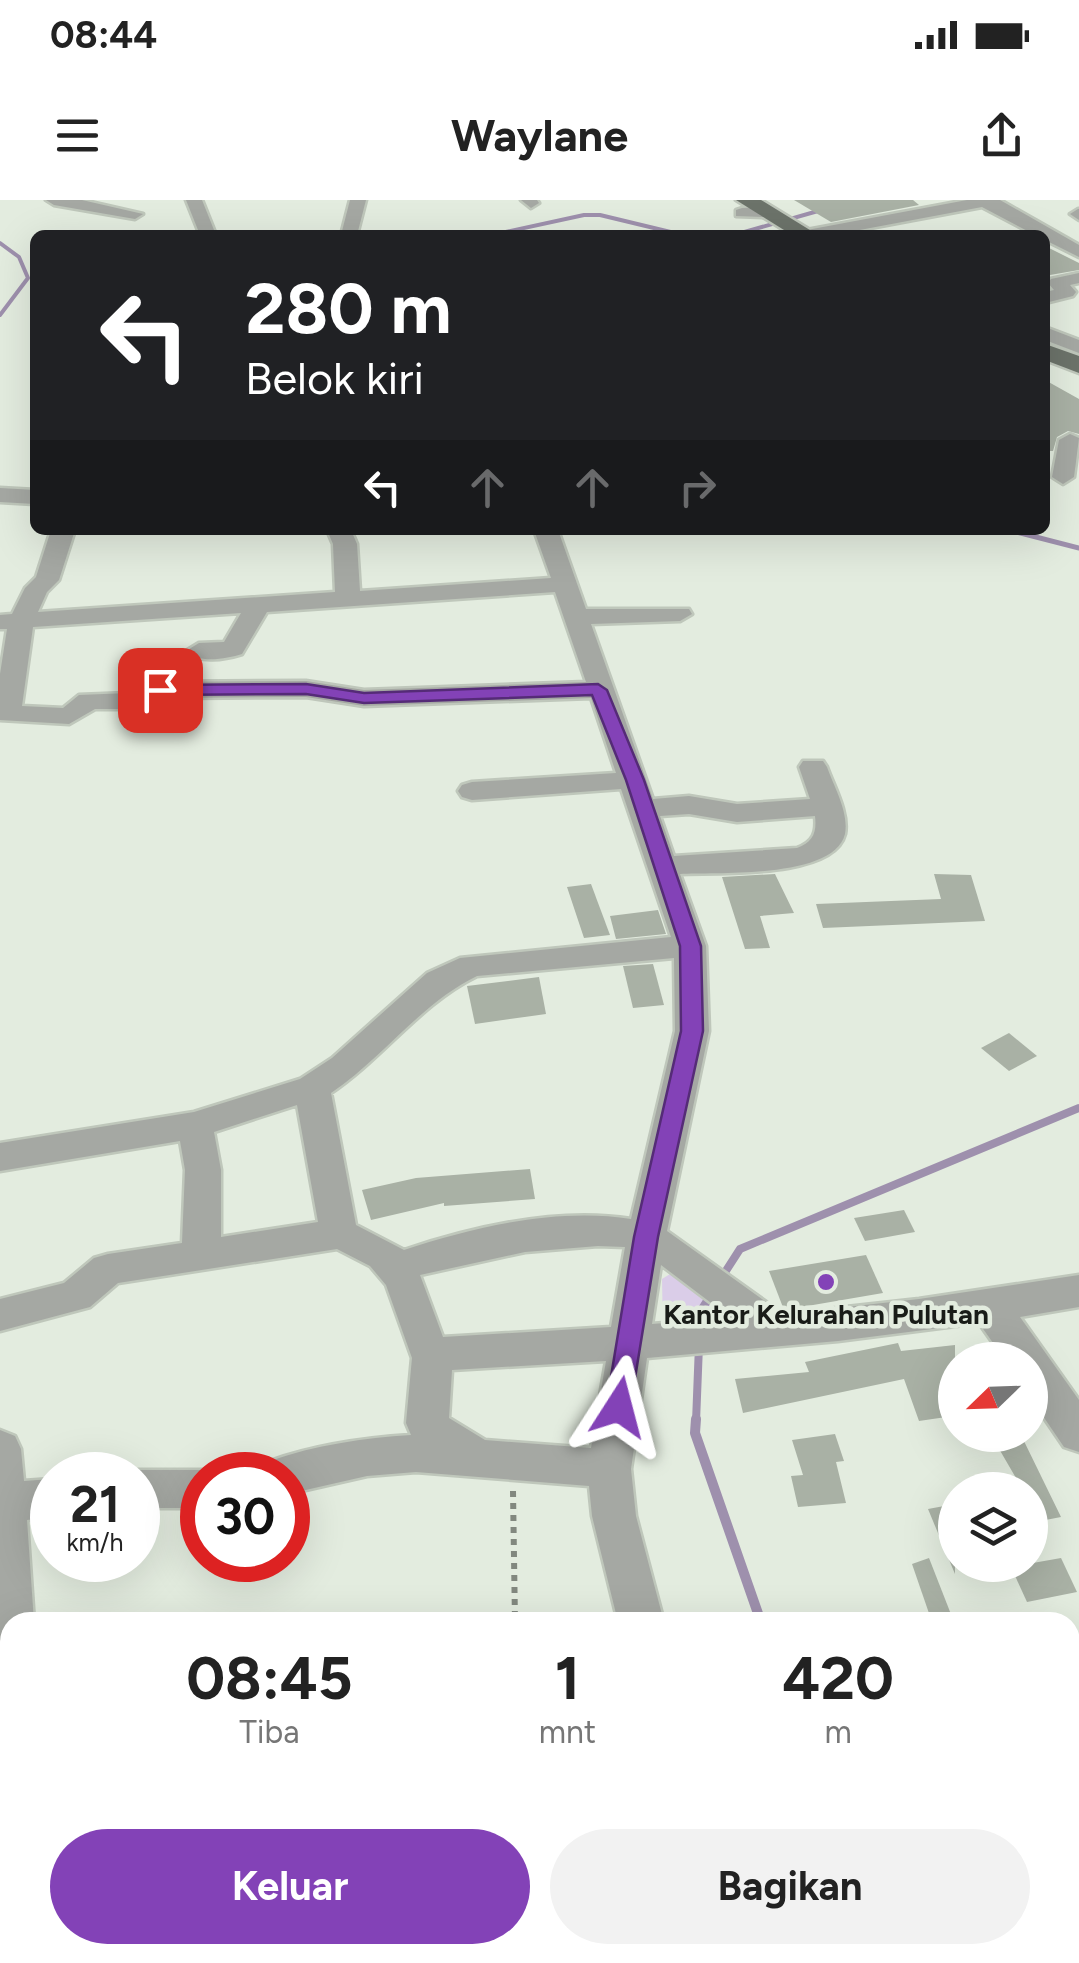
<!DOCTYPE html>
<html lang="id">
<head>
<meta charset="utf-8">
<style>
	:root { --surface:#fff; --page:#f2f2f2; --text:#222; --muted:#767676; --accent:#8342b7 }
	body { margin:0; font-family:Figtree,sans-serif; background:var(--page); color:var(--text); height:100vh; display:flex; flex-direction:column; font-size:38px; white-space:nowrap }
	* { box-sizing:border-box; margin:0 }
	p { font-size:32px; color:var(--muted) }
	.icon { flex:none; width:55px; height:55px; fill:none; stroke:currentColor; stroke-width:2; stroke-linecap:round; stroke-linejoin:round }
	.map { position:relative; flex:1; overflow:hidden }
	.side { position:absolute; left:0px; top:1412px; width:1080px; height:352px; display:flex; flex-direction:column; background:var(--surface); border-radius:30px 30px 0 0; box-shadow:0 10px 40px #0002 }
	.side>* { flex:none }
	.banner { position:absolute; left:30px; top:30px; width:1020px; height:305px; border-radius:15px; box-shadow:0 10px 40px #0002; background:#202124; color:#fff; overflow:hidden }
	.needle { width:65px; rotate:247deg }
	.controls { position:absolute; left:938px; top:1142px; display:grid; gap:20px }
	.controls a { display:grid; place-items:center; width:110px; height:110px; border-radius:50%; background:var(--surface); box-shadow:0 10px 40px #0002; font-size:50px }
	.speed { position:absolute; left:30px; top:1252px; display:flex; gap:20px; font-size:50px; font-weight:700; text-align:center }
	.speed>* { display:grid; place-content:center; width:130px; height:130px; border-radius:50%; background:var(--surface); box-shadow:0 10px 40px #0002; line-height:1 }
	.speed small { font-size:25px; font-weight:400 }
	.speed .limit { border:15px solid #d22; background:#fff; color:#111 }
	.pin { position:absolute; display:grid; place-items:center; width:85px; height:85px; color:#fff; margin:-42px; border-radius:20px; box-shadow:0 5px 15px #0006 }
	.me { position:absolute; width:110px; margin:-55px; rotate:9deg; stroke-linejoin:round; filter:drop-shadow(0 0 8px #0008) }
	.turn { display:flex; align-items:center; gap:35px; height:210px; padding:0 50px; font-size:45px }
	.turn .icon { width:130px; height:130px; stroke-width:2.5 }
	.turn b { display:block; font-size:70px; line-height:85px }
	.lanes { display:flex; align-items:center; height:95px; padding:0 50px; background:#0003; justify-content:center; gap:50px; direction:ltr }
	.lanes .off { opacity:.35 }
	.eta { display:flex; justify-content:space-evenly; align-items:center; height:170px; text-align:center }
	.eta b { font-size:60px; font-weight:700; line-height:70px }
	.action { display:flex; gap:20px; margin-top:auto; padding:20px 50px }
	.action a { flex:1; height:115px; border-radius:60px; background:var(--accent); color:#fff; font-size:40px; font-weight:700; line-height:115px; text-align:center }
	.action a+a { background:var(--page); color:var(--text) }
	.status { display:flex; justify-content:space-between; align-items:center; height:70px; padding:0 50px; background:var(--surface); direction:ltr }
	.status svg { height:28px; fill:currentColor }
	header { display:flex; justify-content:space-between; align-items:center; height:130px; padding:0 50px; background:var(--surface); font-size:45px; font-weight:700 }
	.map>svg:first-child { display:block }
</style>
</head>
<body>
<div class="status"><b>08:44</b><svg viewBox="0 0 49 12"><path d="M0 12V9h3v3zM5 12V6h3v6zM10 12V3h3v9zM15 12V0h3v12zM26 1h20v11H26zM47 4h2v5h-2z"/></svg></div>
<header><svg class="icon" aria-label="menu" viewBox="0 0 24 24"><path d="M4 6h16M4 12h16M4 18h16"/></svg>Waylane<svg class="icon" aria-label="share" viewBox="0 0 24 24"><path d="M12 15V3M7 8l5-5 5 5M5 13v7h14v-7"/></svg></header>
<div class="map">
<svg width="1079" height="1763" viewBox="0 0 1079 1763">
	<rect width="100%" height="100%" fill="#e3ecdf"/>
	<path fill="#dacde8" d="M675,1071L749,1122L663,1131L662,1079Z"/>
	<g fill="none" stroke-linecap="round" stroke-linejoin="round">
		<g stroke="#9e90ad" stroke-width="4">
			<path d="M492,35L584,15H600L683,35"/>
			<path d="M734,35L818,11L819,7L810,0"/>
			<path d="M0,43L19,57L28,78L0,115"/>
		</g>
		<path stroke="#9e90ad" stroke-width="5" d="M1009,330L1079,348"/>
		<g stroke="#9e90ad" stroke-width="8">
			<path d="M722,1077L740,1049L1079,908"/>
			<path d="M700,1126V1112L712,1093"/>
			<path d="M696,1222L699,1145"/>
		</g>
		<g stroke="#9e90ad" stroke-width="10">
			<path d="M696,1219L695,1233L761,1422"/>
			<path d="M828,1755L829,1763"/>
		</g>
	</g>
	<g fill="#a9b1a5">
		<path d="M794,0H913L919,5L831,22Z"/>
		<path d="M1045,46L1079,63V70L1050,75L1045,81Z"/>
		<path d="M1045,180L1079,199V234L1068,231L1057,237L1053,251H1045Z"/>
		<path d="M775,674L794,713L760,716L770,748L745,749L722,677Z"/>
		<path d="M934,674L971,675L985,721L823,728L816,704L941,699Z"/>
		<path d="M591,684L610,735L584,738L567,687Z"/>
		<path d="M658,710L666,734L616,739L610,716Z"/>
		<path d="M653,764L664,805L633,808L623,766Z"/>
		<path d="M539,777L546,814L475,824L467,786Z"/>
		<path d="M1009,833L1037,856L1009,871L981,848Z"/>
		<path d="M530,969L535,999L444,1006V1003L371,1020L362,990L416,978Z"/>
		<path d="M904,1010L915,1032L865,1041L854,1018Z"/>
		<path d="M866,1055L883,1093L784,1110L769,1071Z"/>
		<path d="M898,1143L901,1151L955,1145V1193L944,1194L953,1216L919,1221L904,1179L743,1213L735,1179L809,1172L805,1162Z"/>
		<path d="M835,1234L844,1261L836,1262L846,1303L798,1307L791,1276L803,1275L792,1240Z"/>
		<path d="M991,1235H1021L1061,1317L1030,1323V1290H1023Z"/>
		<path d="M955,1304V1374L928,1309Z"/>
		<path d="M929,1358L954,1422H932L912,1364Z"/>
		<path d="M1061,1358L1077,1392L1027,1402L1011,1367Z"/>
	</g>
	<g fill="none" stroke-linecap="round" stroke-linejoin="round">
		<g stroke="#bfc7bb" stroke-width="5">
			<g id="minor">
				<path d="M46,0H82L143,14L135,19L54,5Z"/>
				<path d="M186,0H202L216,35H200Z"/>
				<path d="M350,0H366L357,35H341Z"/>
				<path d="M521,0H537L539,3L531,8Z"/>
				<path d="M967,0H1000L1079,45V57L1045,40V35H1035L982,7L833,35H799L807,30Z"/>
				<path d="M742,8L766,7L774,12L766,17L736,16V10Z"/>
				<path d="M1078,9H1079V20L1070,14Z"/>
				<path d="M1079,73V83L1070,85L1076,92L1073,96L1045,103V92L1054,90L1048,83L1051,79Z"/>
				<path d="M1045,127L1079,140V153L1045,140Z"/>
				<path d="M1070,234L1079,238L1074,277L1063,284L1052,277L1059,240Z"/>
				<path d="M0,288L35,290V304L0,302Z"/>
				<path d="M51,330H75L59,380L47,392L38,412L335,392L333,344L327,330H351L357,344L360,391L551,378L534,330H558L586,409H689L692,414L680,421L591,424L653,599L689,596L737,604L810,599L799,567L803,561H823L827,567C834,587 849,612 845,634C834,679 718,672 680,674L706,746L709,831L667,1031L783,1114L919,1099L1079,1075V1107L1020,1117L1079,1200V1252L1064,1247L1030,1197V1160H1005L979,1123L838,1141L647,1158L631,1269L636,1316L664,1422H618L592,1316L589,1286L416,1272L367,1276L288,1294V1275H263L270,1261C315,1245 364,1238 411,1235L406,1223L412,1158L386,1085L370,1066L337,1049L118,1083L90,1107L0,1131V1099L64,1083L94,1058L108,1054L182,1043L185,970L180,941L0,971V943L194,912L300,879L332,858L427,773L460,758L671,737L621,589L472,600L462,597L458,591L462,585L472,582L616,573L591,498L364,506L306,497L164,498L133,509H95L69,524L0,520V474L7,429H0V415L12,414L25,388L36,377ZM555,392L586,482L364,490L306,481L160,482L129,493L79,495L63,508L22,506L33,427L241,413L224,442L199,443L186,451C198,464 226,459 242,454L267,412ZM689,614L737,622L815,616C817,633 813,642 797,648L674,656L660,616ZM674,758L675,831L631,1019C558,1007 473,1027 404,1050L356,1025L331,893C383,858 421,803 477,776ZM297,905L318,1022L221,1037V970L214,932ZM598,1046L625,1047L611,1127L443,1137L420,1075L525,1052ZM661,1065L731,1118L652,1124ZM606,1161L591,1248L485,1240L449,1218L452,1170Z"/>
				<path d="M0,1230L15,1236L21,1249L24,1281L52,1279V1317L27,1320L34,1422H10V1444L0,1440Z"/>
				<path d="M138,1270H202L217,1275H202V1308H138V1275H123Z"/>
				<path d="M10,1589V1639L0,1642V1592Z"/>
				<rect x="190" y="1755" width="54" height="8"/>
				<path d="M429,1755H483L484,1763H430Z"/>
				<path d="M650,1755H704L703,1763H649Z"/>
			</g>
		</g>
		<g stroke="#bfc7bb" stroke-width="5">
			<g id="major">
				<path d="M736,0H761L818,35H792Z"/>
				<path d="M1045,144L1079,156V173L1045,160Z"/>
			</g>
		</g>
		<path stroke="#82887f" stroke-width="6" stroke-dasharray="6 6" stroke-linecap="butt" d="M513,1291L515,1422"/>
		<use href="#minor" fill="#a5a8a3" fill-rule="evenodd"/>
		<use href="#major" fill="#6c736a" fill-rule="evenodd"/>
	</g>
	<path fill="#8342b7" stroke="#552b77" stroke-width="2.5" d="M306,484L364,493L598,484L607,490L644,580L701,746L703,831L658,1037L629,1215L619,1218L610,1215L606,1207L634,1037L681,831L680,746L626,580L592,495L364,503L306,494L160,495L151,490L160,485Z"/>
	<circle fill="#8342b7" stroke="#e3ecdf" stroke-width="4" cx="826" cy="1082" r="10"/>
	<g text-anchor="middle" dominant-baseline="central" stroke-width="9" stroke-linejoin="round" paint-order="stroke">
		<g font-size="28" font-weight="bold" fill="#191c18" stroke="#e3ecdf">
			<text x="826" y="1114">Kantor Kelurahan Pulutan</text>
		</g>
	</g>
</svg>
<div class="controls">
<a><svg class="needle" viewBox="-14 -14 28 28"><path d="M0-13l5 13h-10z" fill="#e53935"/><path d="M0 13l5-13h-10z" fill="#767676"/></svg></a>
<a><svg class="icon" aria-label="layers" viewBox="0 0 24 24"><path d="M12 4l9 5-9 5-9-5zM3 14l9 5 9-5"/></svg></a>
</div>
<div class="speed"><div>21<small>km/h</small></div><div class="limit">30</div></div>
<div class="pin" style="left:160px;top:490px;background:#d93025"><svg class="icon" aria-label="arrive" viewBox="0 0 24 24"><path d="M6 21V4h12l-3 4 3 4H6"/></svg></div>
<svg class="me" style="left:619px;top:1207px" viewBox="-20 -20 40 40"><path d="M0-17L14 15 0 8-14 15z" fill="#8342b7" stroke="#fff" stroke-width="4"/></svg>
<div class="banner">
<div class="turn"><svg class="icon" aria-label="left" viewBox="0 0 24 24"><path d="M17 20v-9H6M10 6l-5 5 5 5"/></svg><div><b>280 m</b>Belok kiri</div></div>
<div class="lanes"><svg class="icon" aria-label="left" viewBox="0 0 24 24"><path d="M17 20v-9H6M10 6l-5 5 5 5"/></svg><svg class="icon off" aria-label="ahead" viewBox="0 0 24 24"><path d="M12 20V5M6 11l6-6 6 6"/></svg><svg class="icon off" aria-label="ahead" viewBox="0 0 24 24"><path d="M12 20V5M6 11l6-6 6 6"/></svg><svg class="icon off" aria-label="right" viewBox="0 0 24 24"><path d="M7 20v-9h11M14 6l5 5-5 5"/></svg></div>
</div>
<section class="side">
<div class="eta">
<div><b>08:45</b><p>Tiba</p></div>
<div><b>1</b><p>mnt</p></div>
<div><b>420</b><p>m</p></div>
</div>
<div class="action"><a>Keluar</a><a>Bagikan</a></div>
</section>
</div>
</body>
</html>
